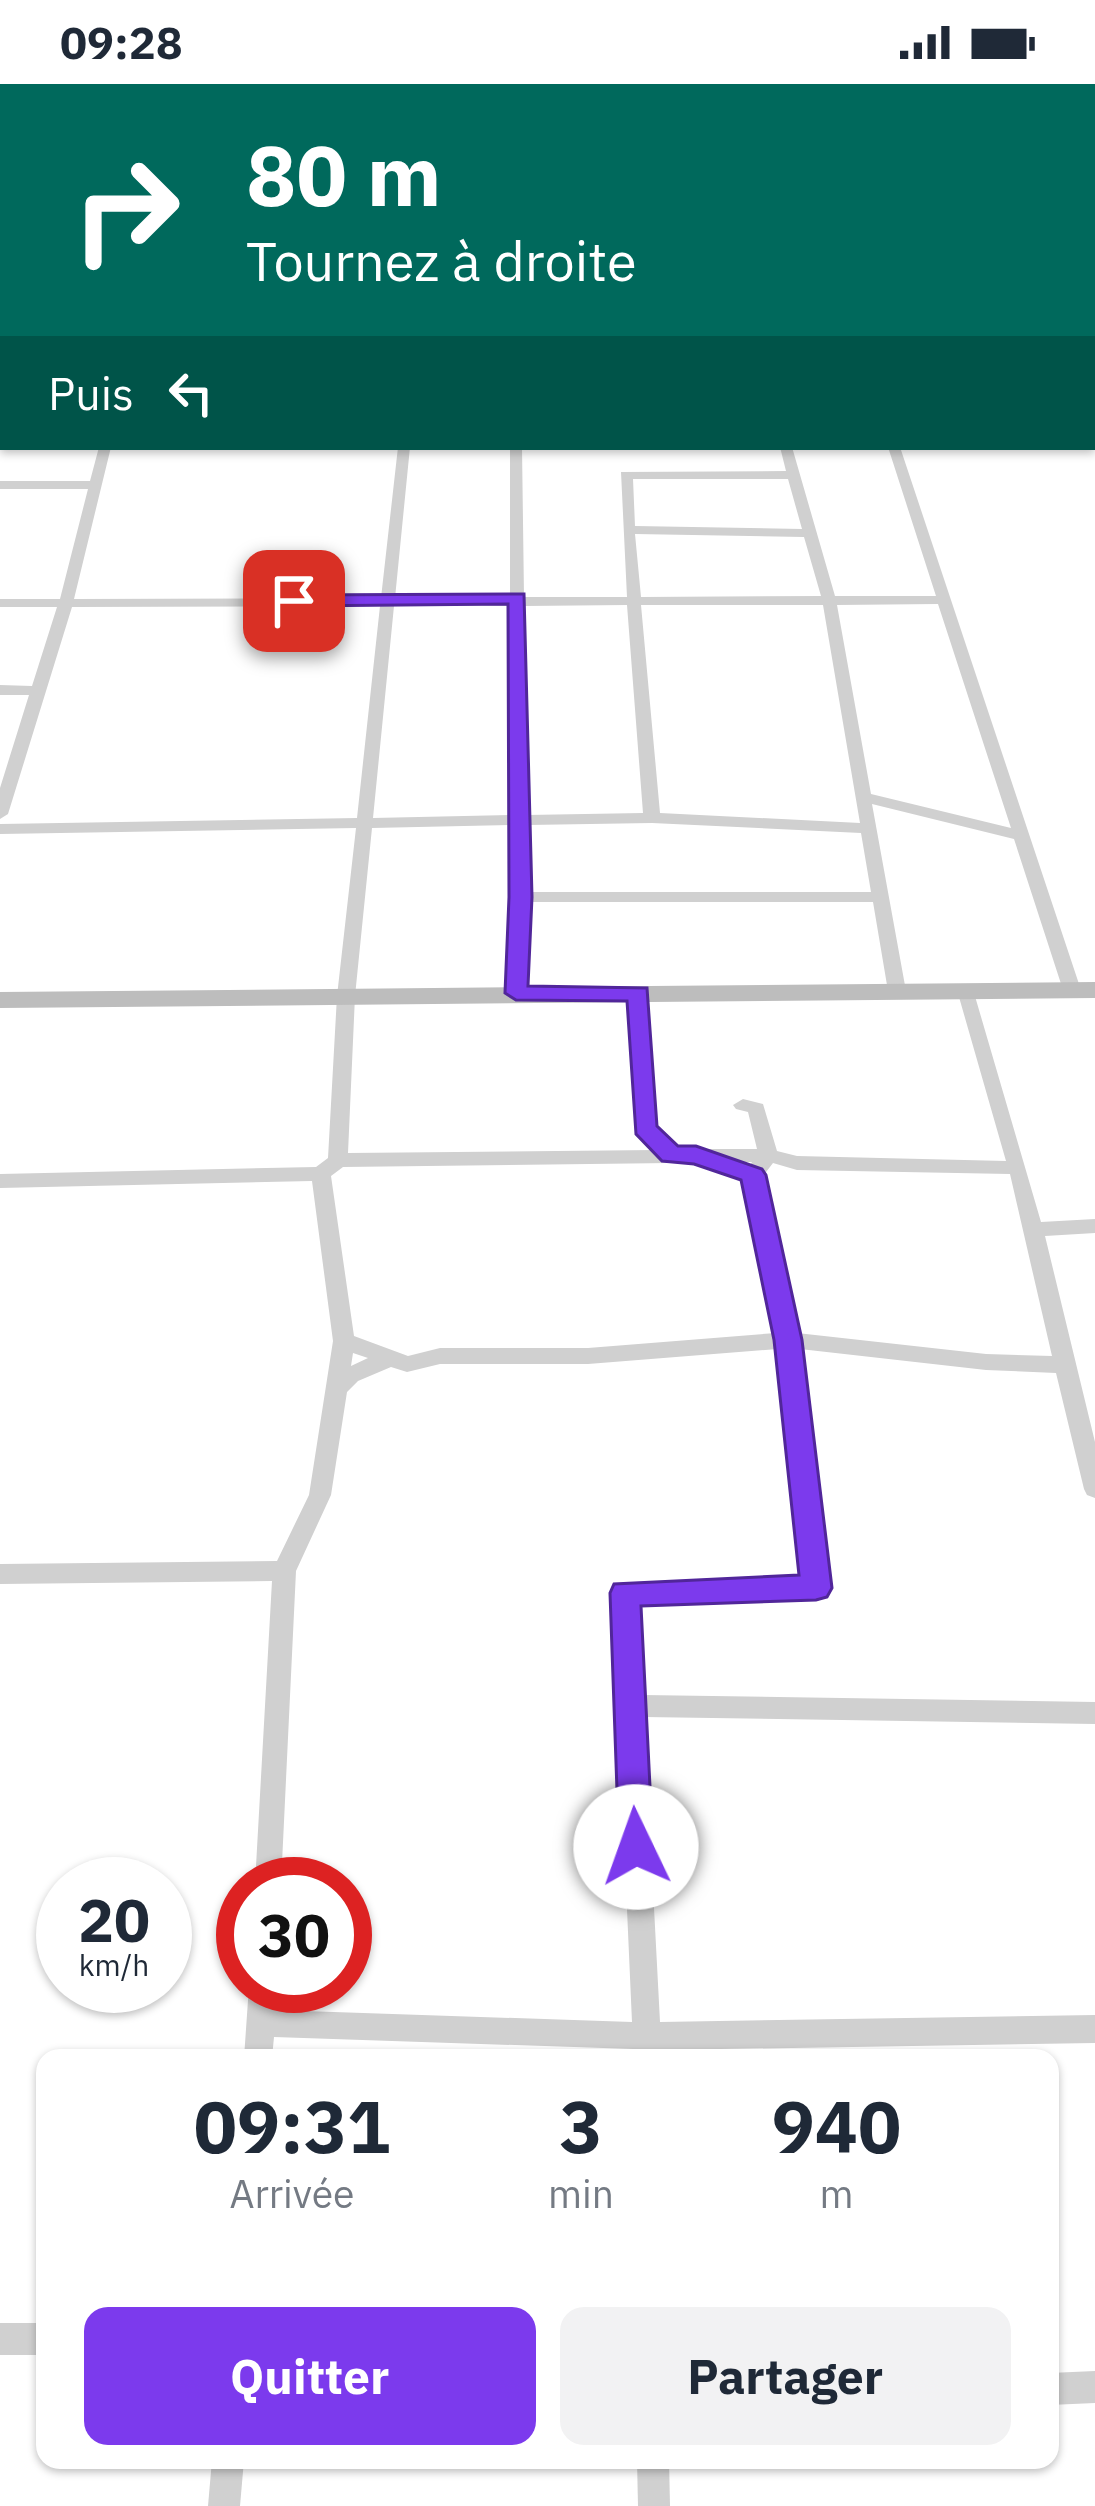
<!DOCTYPE html>
<html lang="fr">
<head>
<meta charset="utf-8">
<style>
	:root { --surface:#fff; --page:#f2f2f3; --text:#1f2937; --muted:#747a83; --accent:#7c3aed }
	body { margin:0; font-family:"IBM Plex Sans",sans-serif; background:var(--page); color:var(--text); height:100vh; display:flex; flex-direction:column; font-size:45px; white-space:nowrap }
	* { box-sizing:border-box; margin:0 }
	p { font-size:39px; color:var(--muted) }
	.icon { flex:none; width:66px; height:66px; fill:none; stroke:currentColor; stroke-width:2; stroke-linecap:round; stroke-linejoin:round }
	.map { position:relative; flex:1; overflow:hidden }
	.details { position:absolute; left:36px; top:1965px; width:1023px; height:420px; display:flex; flex-direction:column; background:var(--surface); border-radius:24px; box-shadow:0 3px 9px #0004 }
	.details>* { flex:none }
	.guide { position:absolute; left:0px; top:0px; width:1095px; height:366px; box-shadow:0 3px 9px #0004; background:#00695c; color:#fff; overflow:hidden }
	.speed { position:absolute; left:36px; top:1773px; display:flex; gap:24px; font-size:60px; font-weight:700; text-align:center }
	.speed>* { display:grid; place-content:center; width:156px; height:156px; border-radius:50%; background:var(--surface); box-shadow:0 3px 9px #0004; line-height:1 }
	.speed small { font-size:30px; font-weight:400 }
	.speed .limit { border:18px solid #d22; background:#fff; color:#111 }
	.pin { position:absolute; display:grid; place-items:center; width:102px; height:102px; color:#fff; margin:-51px; border-radius:24px; box-shadow:0 6px 18px #0006 }
	.me { position:absolute; width:132px; margin:-66px; rotate:357deg; stroke-linejoin:round; filter:drop-shadow(0 0 9px #0008) }
	.turn { display:flex; align-items:center; gap:42px; height:252px; padding:0 48px; font-size:54px }
	.turn .icon { width:156px; height:156px; stroke-width:2.5 }
	.turn b { display:block; font-size:84px; line-height:102px }
	.then { display:flex; align-items:center; height:114px; padding:0 48px; background:#0003; gap:24px; font-size:45px }
	.eta { display:flex; justify-content:space-evenly; align-items:center; height:204px; text-align:center }
	.eta b { font-size:72px; font-weight:800; line-height:84px }
	.action { display:flex; gap:24px; margin-top:auto; padding:24px 48px }
	.action a { flex:1; height:138px; border-radius:24px; background:var(--accent); color:#fff; font-size:48px; font-weight:800; line-height:138px; text-align:center }
	.action a+a { background:var(--page); color:var(--text) }
	.status { display:flex; justify-content:space-between; align-items:center; height:84px; padding:0 60px; background:var(--surface); direction:ltr }
	.status svg { height:33px; fill:currentColor }
	.map>svg:first-child { display:block }
</style>
</head>
<body>
<div class="status"><b>09:28</b><svg viewBox="0 0 49 12"><path d="M0 12V9h3v3zM5 12V6h3v6zM10 12V3h3v9zM15 12V0h3v12zM26 1h20v11H26zM47 4h2v5h-2z"/></svg></div>
<div class="map">
<svg width="1095" height="2422" viewBox="0 0 1095 2422">
	<rect width="100%" height="100%" fill="#fff"/>
	<g fill="none" stroke-linecap="round" stroke-linejoin="round">
		<g fill="#d0d0d0" fill-rule="evenodd">
			<path d="M74,0H85L71,3Z"/>
			<path d="M231,0H241L228,3Z"/>
			<path d="M263,0H389L394,3H258Z"/>
			<rect x="416" y="0" width="10" height="3"/>
			<rect x="501" y="0" width="10" height="3"/>
			<rect x="701" y="0" width="10" height="3"/>
			<rect x="775" y="0" width="10" height="3"/>
			<path d="M956,0H966L969,3H959Z"/>
			<rect x="0" y="20" width="3" height="6"/>
			<rect x="0" y="48" width="3" height="6"/>
			<path d="M3,97V103L0,104V98Z"/>
			<rect x="1092" y="98" width="3" height="6"/>
			<rect x="0" y="158" width="3" height="6"/>
			<rect x="1092" y="164" width="3" height="6"/>
			<rect x="1092" y="205" width="3" height="13"/>
			<rect x="0" y="253" width="3" height="6"/>
			<rect x="1092" y="324" width="3" height="8"/>
			<path d="M99,363H111L74,515L381,514L398,363H410L395,514L510,513V363H522L524,513H627L621,388L786,387L780,363H792L835,512H936L888,363H900L1081,906L1078,910H1066L1063,906L1014,755L872,720L906,907L897,913L888,907L873,818H528L525,909L522,913H510L507,909L511,741L372,744L355,912L348,1069L655,1066L635,1044L629,909L638,903L647,909L655,1042L678,1065H757L748,1028L736,1025L733,1021L743,1015L763,1020L777,1067L797,1072L1006,1077L957,906L960,902H972L1041,1138L1095,1135V1149L1045,1152L1095,1358V1414L1087,1411L1084,1405L1056,1289L986,1286L800,1265L828,1504L824,1511L816,1514L637,1518L643,1611L1095,1618V1640L644,1633L660,1938L1095,1931V1959L662,1966V1974H634L633,1965L274,1953L272,1974H244L249,1902H277L275,1926L632,1938L613,1509L617,1502L625,1499L803,1495L778,1265L588,1280H440L407,1288L391,1283L358,1297L347,1308L331,1411L296,1487L281,1800H255L272,1497L0,1500V1480L277,1477L309,1411L333,1257L312,1097L0,1104V1090L316,1083L328,1074L337,912L356,744L0,750V740L357,734L380,522L72,523L8,730L0,735V704L29,611H0V601L32,602L57,523H0V515H60L88,405H0V397H90ZM633,395H788L802,445L635,442ZM635,450L804,453L821,512L641,513ZM938,520L1011,744L871,710L837,521ZM627,521L643,729L527,731L525,522ZM641,521H823L860,739L660,729ZM394,522H510L511,731L373,734ZM652,739L861,749L871,808H528V741ZM752,1078L743,1091L776,1249L588,1264H440L408,1272L354,1252L331,1092L343,1083ZM773,1079L797,1086L1010,1090L1052,1272L986,1270L797,1249L763,1092ZM353,1269L368,1274L351,1282Z"/>
			<rect x="0" y="2239" width="45" height="32"/>
			<path d="M1095,2287V2319L1050,2321V2289Z"/>
			<path d="M212,2376H244L240,2422H208Z"/>
			<path d="M637,2376H669L670,2422H638Z"/>
		</g>
		<g fill="#bdbdbd" fill-rule="evenodd">
			<rect x="1092" y="317" width="3" height="10"/>
			<rect x="0" y="323" width="3" height="10"/>
			<path d="M1095,898V914L0,924V908Z"/>
		</g>
	</g>
	<path fill="#7c3aed" stroke="#51269a" stroke-width="3" d="M524,510L532,813L528,902L647,904L657,1042L678,1062H696L762,1085L766,1091L802,1256L832,1504L827,1513L816,1516L641,1522L653,1763L648,1774L636,1779L624,1774L619,1763L610,1509L614,1500L799,1491L774,1256L741,1096L694,1080L662,1077L636,1050L627,917L516,916L505,909L509,813L508,520L294,522L285,517L294,511Z"/>
</svg>
<div class="speed"><div>20<small>km/h</small></div><div class="limit">30</div></div>
<div class="pin" style="left:294px;top:517px;background:#d93025"><svg class="icon" aria-label="arrive" viewBox="0 0 24 24"><path d="M6 21V4h12l-3 4 3 4H6"/></svg></div>
<svg class="me" style="left:636px;top:1763px" viewBox="-20 -20 40 40"><circle r="19" fill="#fff"/><path d="M0-13L10 11 0 6-10 11z" fill="#7c3aed"/></svg>
<div class="guide">
<div class="turn"><svg class="icon" aria-label="right" viewBox="0 0 24 24"><path d="M7 20v-9h11M14 6l5 5-5 5"/></svg><div><b>80 m</b>Tournez à droite</div></div>
<div class="then">Puis<svg class="icon" aria-label="left" viewBox="0 0 24 24"><path d="M17 20v-9H6M10 6l-5 5 5 5"/></svg></div>
</div>
<section class="details">
<div class="eta">
<div><b>09:31</b><p>Arrivée</p></div>
<div><b>3</b><p>min</p></div>
<div><b>940</b><p>m</p></div>
</div>
<div class="action"><a>Quitter</a><a>Partager</a></div>
</section>
</div>
</body>
</html>
